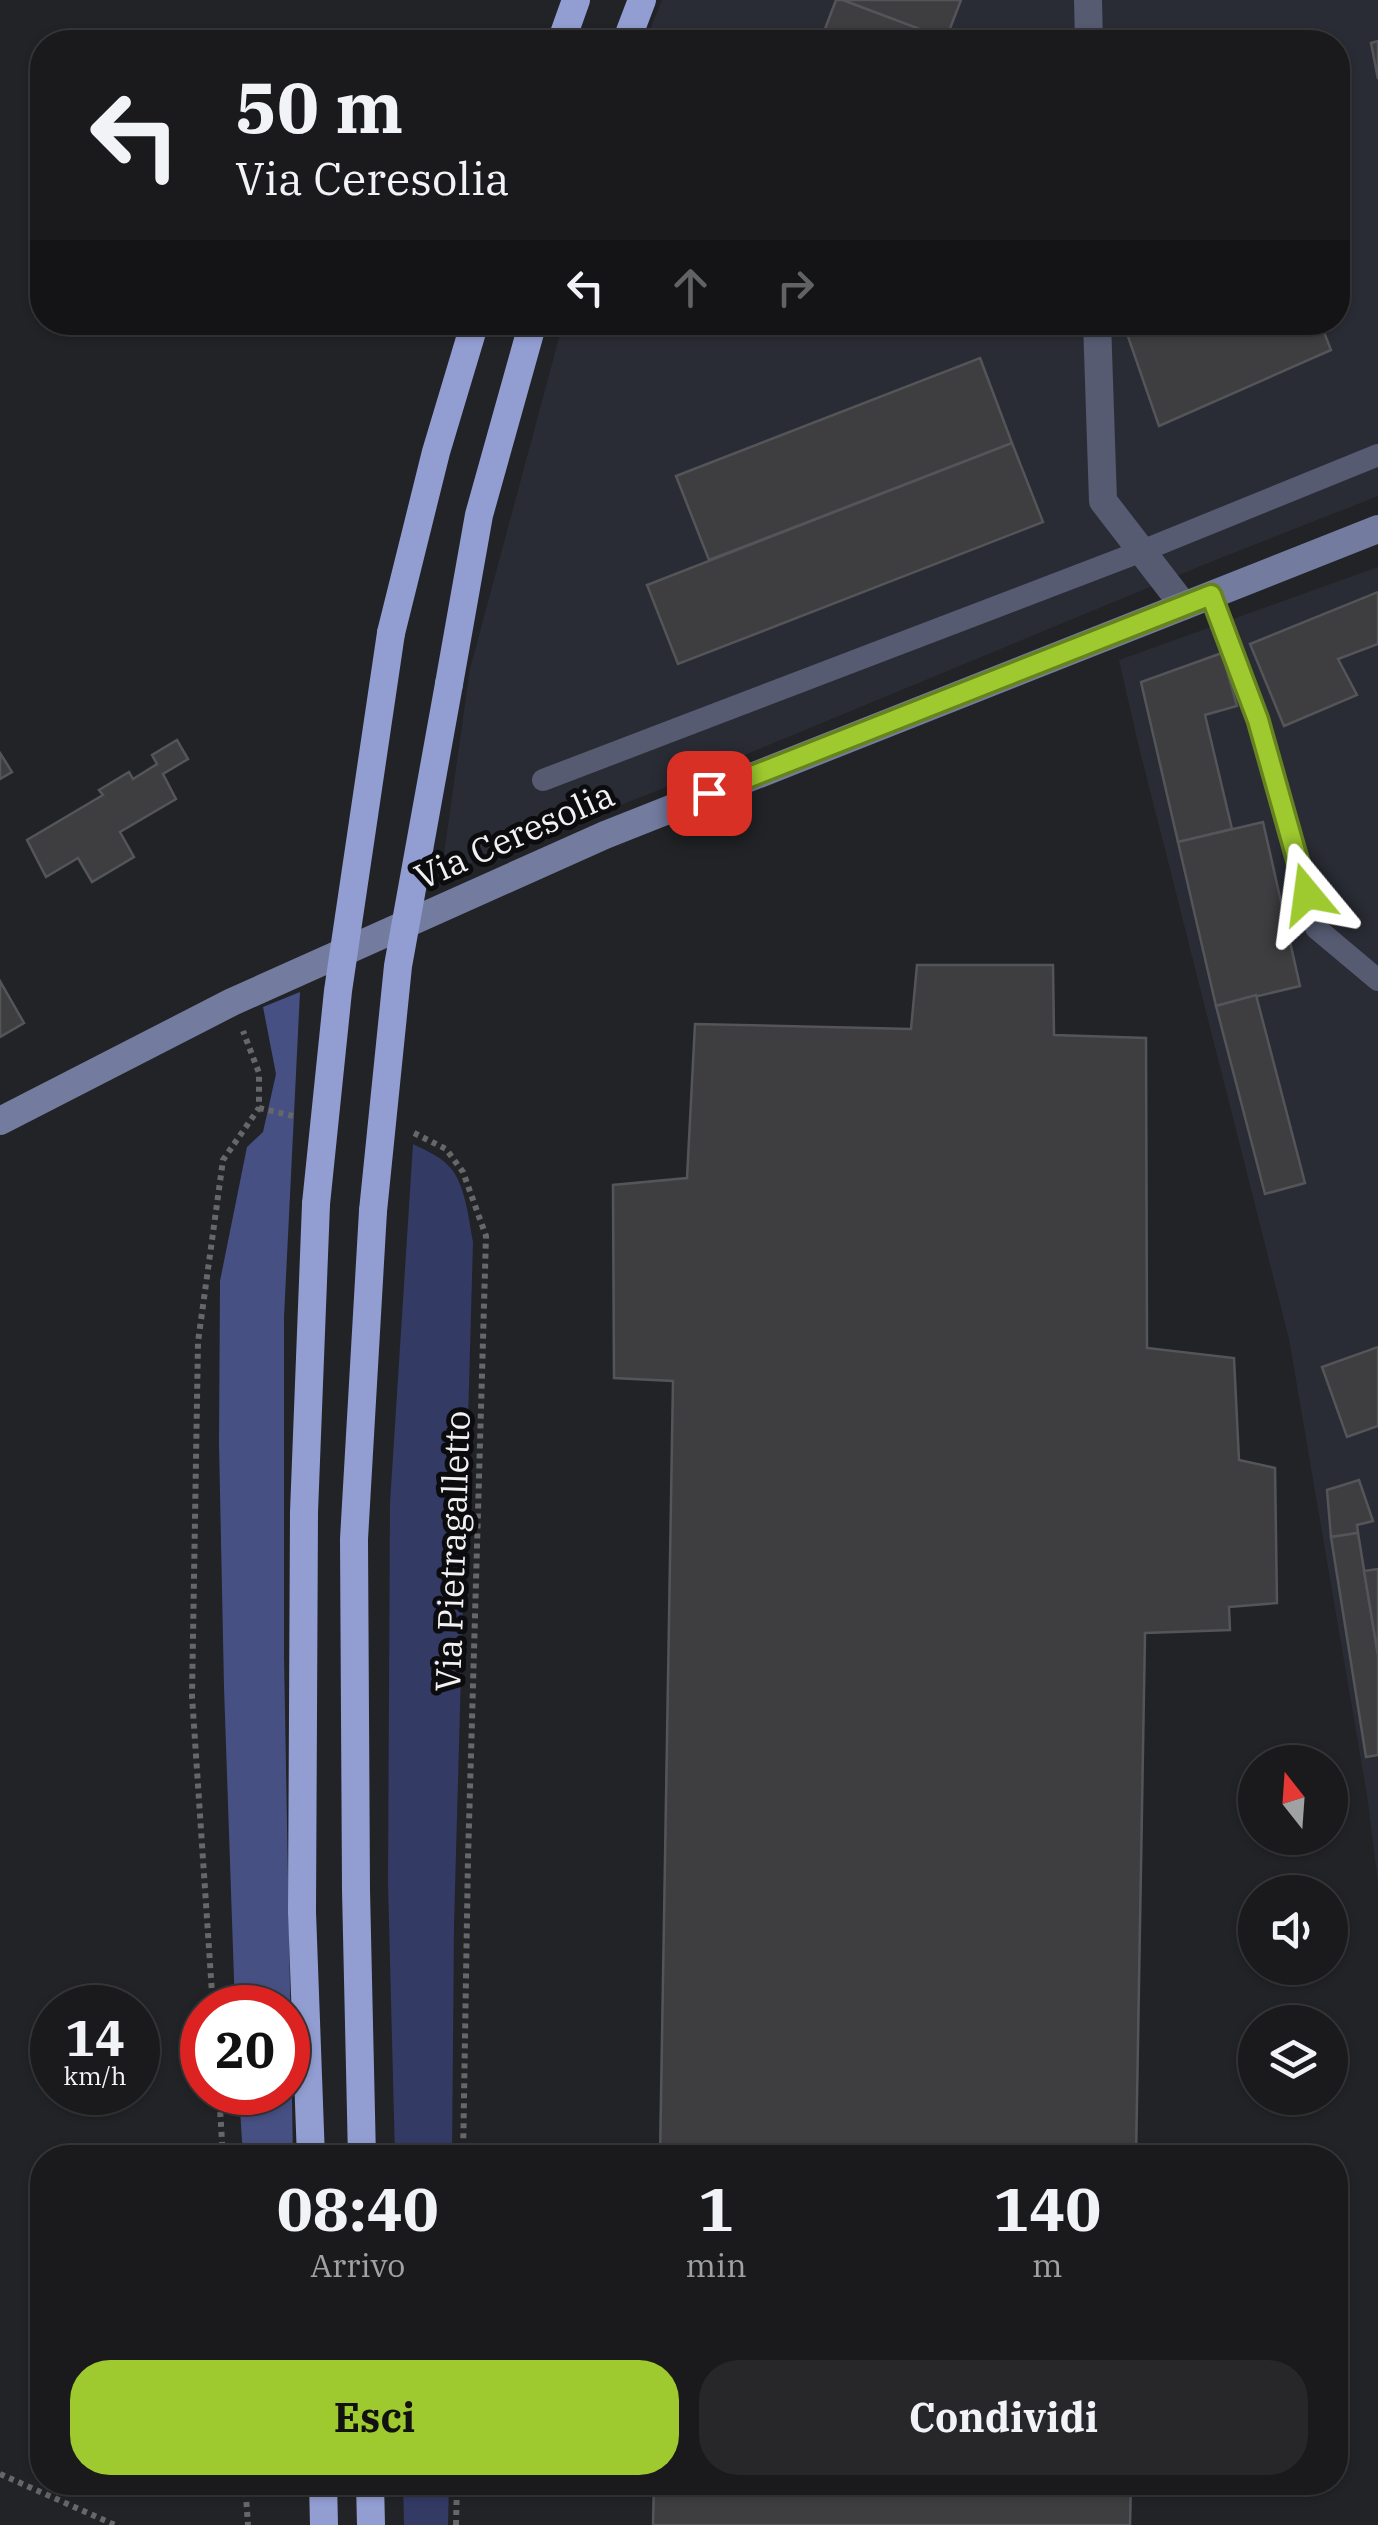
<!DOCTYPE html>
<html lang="it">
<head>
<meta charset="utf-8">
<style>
	:root { --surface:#1a1a1c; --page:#272729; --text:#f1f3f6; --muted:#9fa1a3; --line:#38383b; --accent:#9eca2f }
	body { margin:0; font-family:"IBM Plex Serif",serif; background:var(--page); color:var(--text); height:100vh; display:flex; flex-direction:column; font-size:38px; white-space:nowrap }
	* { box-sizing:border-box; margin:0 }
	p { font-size:32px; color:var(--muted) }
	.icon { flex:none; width:55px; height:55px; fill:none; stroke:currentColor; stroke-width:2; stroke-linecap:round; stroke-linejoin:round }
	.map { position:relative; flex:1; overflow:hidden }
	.drawer { position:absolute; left:30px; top:2145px; width:1318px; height:350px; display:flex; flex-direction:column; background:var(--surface); border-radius:40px; box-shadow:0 2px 8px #0004,0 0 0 2px var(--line) }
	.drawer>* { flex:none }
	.hud { position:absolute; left:30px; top:30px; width:1320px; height:305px; border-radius:40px; box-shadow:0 2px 8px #0004,0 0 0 2px var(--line); background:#1a1a1c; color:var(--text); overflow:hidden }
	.needle { width:65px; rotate:343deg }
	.buttons { position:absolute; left:1238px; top:1745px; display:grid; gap:20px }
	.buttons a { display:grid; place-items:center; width:110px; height:110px; border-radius:50%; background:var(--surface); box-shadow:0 2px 8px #0004,0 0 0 2px var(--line); font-size:50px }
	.speed { position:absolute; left:30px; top:1985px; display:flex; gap:20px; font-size:50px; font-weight:700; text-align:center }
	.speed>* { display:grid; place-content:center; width:130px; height:130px; border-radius:50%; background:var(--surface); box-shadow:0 2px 8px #0004,0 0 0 2px var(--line); line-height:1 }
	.speed small { font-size:25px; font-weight:400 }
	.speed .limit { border:15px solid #d22; background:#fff; color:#111 }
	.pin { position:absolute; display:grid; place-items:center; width:85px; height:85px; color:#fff; margin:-42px; border-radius:20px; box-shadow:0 5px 15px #0006 }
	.me { position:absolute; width:110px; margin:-55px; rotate:344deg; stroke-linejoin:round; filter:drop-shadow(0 0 8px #0008) }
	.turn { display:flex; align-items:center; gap:35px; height:210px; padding:0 40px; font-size:45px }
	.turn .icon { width:130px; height:130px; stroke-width:2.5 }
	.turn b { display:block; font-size:70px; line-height:85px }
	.lanes { display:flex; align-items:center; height:95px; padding:0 40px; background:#0003; justify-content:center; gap:50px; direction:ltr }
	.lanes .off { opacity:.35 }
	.eta { display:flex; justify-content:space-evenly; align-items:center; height:170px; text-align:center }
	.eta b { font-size:60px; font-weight:800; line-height:70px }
	.button { display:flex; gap:20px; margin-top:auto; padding:20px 40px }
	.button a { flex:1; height:115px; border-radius:40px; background:var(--accent); color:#111; font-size:40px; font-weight:800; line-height:115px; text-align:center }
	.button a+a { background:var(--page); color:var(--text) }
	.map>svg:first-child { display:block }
</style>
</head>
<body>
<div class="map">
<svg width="1378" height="2525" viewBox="0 0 1378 2525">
	<rect width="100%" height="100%" fill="#222326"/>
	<g fill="#2a2c35">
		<path d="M662,0H1378V496L1203,565L682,781L441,875L470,669L563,323L1338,322V42H645Z"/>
		<path d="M1378,567V1883L1367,1795L1289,1339L1137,739L1119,660Z"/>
	</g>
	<g fill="#333a64">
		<path d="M413,1144C427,1151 444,1158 453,1171C466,1190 469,1220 473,1242L454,1925L452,2158L395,2157L388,1883L390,1503Z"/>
		<path d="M403,2483H449L448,2525H404Z"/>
	</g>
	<path fill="#475083" d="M300,992L284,1317V1656L293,2157H243L239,2093L288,2092V2008H235L224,1687L219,1443L220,1281L247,1147L263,1132L276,1074L263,1007Z"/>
	<g fill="#3e3e41" stroke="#545558" stroke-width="2.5">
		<path d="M836,0H843L956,42H820Z"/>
		<path d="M843,0H961L946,39Z"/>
		<path d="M1378,41V79L1371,43Z"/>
		<path d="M1123,322H1320L1331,350L1159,426Z"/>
		<path d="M980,358L1012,443L709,560L676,476Z"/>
		<path d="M1012,443L1043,522L678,664L647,585Z"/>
		<path d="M1378,592V644L1338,659L1357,695L1284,726L1250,644Z"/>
		<path d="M1222,653L1237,706L1205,715L1232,829L1178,842L1141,682Z"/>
		<path d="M177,740L188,759L163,774L176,799L120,832L134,857L92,882L78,858L46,877L27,840L103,795L99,790L129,772L133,779L157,764L152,755Z"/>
		<path d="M0,753L12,772L0,779Z"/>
		<path d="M1263,822L1300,986L1216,1006L1178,842Z"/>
		<path d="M917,965H1053L1054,1035L1146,1038L1147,1348L1234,1358L1239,1460L1275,1468L1277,1603L1229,1607L1230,1630L1145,1633L1136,2158H660L673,1381L614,1378L613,1185L687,1178L695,1024L911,1029Z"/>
		<path d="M0,981L24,1023L0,1037Z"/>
		<path d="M1256,995L1305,1183L1265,1194L1216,1006Z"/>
		<path d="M1378,1347V1426L1347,1437L1322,1367Z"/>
		<path d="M1359,1480L1373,1521L1357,1525L1358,1533L1331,1537L1327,1490Z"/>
		<path d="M1358,1533L1378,1655V1755L1366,1757L1331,1537Z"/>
		<path d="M1378,1569V1655L1364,1571Z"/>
		<path d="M654,2482H1131L1130,2525H653Z"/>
	</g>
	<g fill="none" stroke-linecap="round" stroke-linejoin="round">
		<g stroke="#666769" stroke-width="6" stroke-dasharray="5 5" stroke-linecap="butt">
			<path d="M259,1108L293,1116"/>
			<path d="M414,1133L446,1149L463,1172L486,1236L468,1858L463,2158"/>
			<path d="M213,2008L192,1696L198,1342L223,1160L259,1108V1073L243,1031"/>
			<path d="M219,2092L223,2158"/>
			<path d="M0,2474L115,2525"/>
			<path d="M245,2482L248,2525"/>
			<path d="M456,2525L457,2482"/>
		</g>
		<g stroke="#565b72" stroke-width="22">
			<path d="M1211,595L1258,720L1316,928L1378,980"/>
			<path d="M543,780L1142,551L1378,455"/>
		</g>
		<g stroke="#565b72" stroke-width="28">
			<path d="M1088,0L1089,42"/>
			<path d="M1097,322L1103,501L1184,606"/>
		</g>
		<path stroke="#737b9f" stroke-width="28" d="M0,1121L232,1002L605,835L1378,529"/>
		<g stroke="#929ed2" stroke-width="28">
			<path d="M561,42L576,0"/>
			<path d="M626,42L642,0"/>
			<path d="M391,633L436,452L475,322"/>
			<path d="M449,684L479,515L533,322"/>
			<path d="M311,2158L302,1912L304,1512L316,1204"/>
			<path d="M362,2158L356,1890L354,1539L373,1211"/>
			<path d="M323,2482L324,2525"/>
			<path d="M370,2482L371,2525"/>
		</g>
		<g stroke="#929ed2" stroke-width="28">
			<path d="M316,1204L338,991L391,633"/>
			<path d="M373,1211L398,966L449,684"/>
		</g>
	</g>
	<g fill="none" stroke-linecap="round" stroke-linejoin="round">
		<g stroke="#67831f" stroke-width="25">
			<path id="route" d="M709,793L1211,595L1258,720L1307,894"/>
		</g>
		<use href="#route" stroke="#9eca2f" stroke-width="18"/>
	</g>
	<g text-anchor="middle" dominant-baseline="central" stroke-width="10" stroke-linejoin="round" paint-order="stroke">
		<g font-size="35" fill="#f1f1f3" stroke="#0c0c0e">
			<text transform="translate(514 835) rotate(-24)">Via Ceresolia</text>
			<text transform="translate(452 1551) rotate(-88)">Via Pietragalletto</text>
		</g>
	</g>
</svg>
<div class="buttons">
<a><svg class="needle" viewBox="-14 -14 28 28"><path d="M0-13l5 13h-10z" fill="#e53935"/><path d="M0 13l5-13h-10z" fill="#9fa1a3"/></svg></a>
<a><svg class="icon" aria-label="sound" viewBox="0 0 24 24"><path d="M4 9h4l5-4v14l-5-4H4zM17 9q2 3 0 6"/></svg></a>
<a><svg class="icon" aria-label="layers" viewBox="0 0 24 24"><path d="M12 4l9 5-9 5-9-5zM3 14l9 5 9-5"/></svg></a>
</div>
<div class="speed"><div>14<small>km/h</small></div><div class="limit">20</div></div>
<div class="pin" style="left:709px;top:793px;background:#d93025"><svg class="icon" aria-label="arrive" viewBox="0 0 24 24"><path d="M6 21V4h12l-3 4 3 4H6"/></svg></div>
<svg class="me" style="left:1307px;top:894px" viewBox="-20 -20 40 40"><path d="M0-17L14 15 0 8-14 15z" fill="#9eca2f" stroke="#fff" stroke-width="4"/></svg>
<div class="hud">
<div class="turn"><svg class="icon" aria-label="left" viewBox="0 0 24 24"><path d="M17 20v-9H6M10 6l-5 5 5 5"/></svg><div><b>50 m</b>Via Ceresolia</div></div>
<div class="lanes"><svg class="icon" aria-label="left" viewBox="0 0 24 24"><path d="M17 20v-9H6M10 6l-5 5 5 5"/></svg><svg class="icon off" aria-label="ahead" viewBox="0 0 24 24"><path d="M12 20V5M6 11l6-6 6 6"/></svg><svg class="icon off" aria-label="right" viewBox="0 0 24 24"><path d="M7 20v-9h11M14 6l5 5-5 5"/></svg></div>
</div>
<section class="drawer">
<div class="eta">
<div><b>08:40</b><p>Arrivo</p></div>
<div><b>1</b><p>min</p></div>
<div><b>140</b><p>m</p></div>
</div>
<div class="button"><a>Esci</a><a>Condividi</a></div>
</section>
</div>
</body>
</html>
